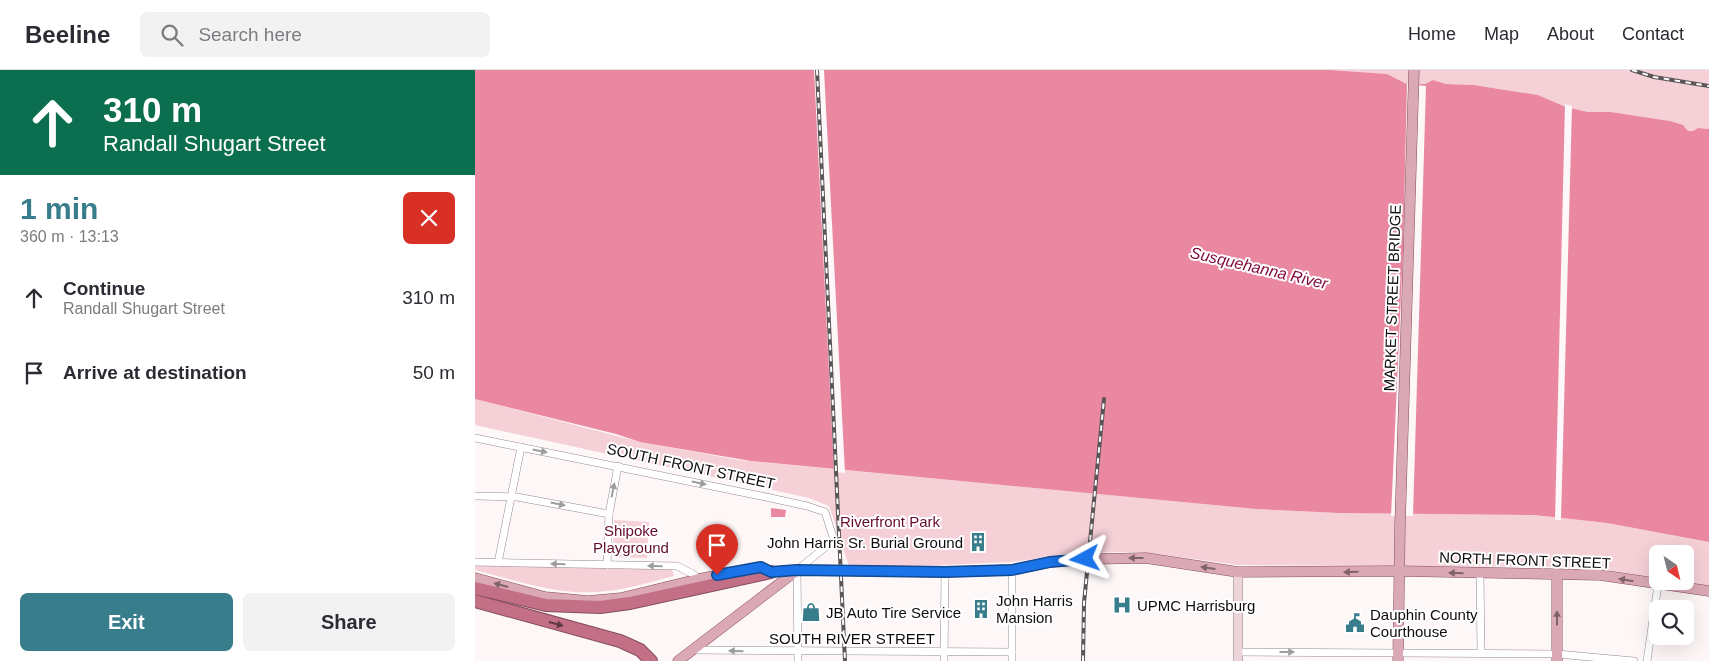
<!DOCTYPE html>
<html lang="en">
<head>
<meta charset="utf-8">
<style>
	:root { --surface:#fff; --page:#f2f2f3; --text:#2b2b33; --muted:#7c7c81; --line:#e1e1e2; --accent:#387d8b }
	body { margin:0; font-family:Helvetica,sans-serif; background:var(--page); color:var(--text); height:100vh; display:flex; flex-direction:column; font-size:19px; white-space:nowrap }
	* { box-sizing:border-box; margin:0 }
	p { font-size:16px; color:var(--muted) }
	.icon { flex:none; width:28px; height:28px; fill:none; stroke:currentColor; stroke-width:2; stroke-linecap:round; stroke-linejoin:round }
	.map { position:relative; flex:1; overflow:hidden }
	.panel { display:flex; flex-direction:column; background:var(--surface); width:475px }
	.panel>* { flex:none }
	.top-card { background:#0b6e4f; color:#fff; overflow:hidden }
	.needle { width:32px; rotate:145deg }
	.buttons { position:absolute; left:1174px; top:475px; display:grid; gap:10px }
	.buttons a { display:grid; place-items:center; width:45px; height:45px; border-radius:8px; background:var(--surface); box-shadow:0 5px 20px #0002; font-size:25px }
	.pin { position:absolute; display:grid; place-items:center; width:42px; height:42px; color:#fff; margin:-51px -21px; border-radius:50% 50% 50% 0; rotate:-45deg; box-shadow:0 0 5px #0007 }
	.pin .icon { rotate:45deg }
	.me { position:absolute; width:55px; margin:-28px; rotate:265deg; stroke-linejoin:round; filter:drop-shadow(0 0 4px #0008) }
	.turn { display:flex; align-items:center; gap:18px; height:105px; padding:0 20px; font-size:22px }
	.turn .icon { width:65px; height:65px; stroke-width:2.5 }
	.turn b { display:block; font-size:35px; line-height:42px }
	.round { display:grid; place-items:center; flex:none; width:52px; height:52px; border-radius:8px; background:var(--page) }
	.overview { display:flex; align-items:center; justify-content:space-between; height:85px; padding:0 20px }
	h1 { font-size:30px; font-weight:600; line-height:38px; color:var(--accent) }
	.cta { display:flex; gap:10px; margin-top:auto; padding:10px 20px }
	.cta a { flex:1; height:58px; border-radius:8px; background:var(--accent); color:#fff; font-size:20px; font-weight:600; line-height:58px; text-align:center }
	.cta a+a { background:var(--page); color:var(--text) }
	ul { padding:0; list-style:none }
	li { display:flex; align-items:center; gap:15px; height:75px; padding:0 20px }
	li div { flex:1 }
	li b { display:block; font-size:19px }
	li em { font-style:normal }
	header { display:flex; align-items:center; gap:30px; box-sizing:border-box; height:70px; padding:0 25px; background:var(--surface); border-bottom:1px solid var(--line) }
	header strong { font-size:24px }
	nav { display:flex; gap:28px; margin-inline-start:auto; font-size:18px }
	.search { width:350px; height:45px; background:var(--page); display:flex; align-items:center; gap:12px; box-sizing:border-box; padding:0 18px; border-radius:8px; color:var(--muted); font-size:19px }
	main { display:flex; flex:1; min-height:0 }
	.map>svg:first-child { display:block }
</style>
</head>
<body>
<header>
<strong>Beeline</strong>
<div class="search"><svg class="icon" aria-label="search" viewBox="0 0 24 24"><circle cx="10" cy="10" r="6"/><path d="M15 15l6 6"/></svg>Search here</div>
<nav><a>Home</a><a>Map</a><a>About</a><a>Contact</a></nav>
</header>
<main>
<section class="panel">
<div class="top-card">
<div class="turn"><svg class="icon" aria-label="ahead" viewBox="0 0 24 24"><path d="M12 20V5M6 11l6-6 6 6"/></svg><div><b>310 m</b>Randall Shugart Street</div></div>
</div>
<div class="overview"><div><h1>1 min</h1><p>360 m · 13:13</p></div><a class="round" style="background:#d93025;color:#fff"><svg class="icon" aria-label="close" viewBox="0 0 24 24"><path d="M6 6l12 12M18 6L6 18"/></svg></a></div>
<ul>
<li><svg class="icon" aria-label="ahead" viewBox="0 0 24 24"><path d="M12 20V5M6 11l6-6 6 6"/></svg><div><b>Continue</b><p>Randall Shugart Street</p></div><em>310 m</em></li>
<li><svg class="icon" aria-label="arrive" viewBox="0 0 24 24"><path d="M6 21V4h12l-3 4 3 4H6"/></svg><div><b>Arrive at destination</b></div><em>50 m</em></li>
</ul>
<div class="cta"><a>Exit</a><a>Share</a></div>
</section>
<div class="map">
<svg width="1234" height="591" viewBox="0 0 1234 591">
	<rect width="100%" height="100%" fill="#fef7f8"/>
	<g fill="#f5d0d7">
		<path d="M856,0H1234V59L1223,58L1218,61H1213L1210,57L1195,51L1136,42H1113L1091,37L1063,25L999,15L971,14L958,10L950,14H932L912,4Z"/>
		<path d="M0,329L165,372L264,390L781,439L863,443L1059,445L1132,453L1234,472V516L1203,511H1210V484H1182V508L1114,497L763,495L676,483L652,482L598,483L537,492L425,497L374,496L354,436L334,428L0,355Z"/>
		<path d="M139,450L174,452L172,488L138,487Z"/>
		<path d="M0,494L28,496L197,499L199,506C177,511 155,519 132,521C88,527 43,511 0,500Z"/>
	</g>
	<g fill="#ea88a2">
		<path d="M0,0H856L912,4L932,14H950L958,10L971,14L999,15L1063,25L1091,37L1113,42H1136L1195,51L1208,55L1213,61H1218L1223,58L1234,59V472L1132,453L1059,445L863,443L781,439L276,391L165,372L141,364L0,329Z"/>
		<path d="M296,438L311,440L310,447H296Z"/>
	</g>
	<g fill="#fef7f8">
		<path d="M339,0H349L370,403L359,402Z"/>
		<path d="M932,14L951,16L938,446H916L928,181Z"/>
		<path d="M1090,34L1097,36L1086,450H1080Z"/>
	</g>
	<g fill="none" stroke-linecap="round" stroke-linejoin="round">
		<g stroke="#958a8c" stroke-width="8">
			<g id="minor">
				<path d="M0,368L291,427L332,436L350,442L358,467V471L322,500L323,591"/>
				<path d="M0,426L42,427L134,444"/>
				<path d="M0,492L202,496L218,504L224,509"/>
				<path d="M23,493L46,377"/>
				<path d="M132,495L134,444L143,396"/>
				<path d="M537,500V591"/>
				<path d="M1005,503L1006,583"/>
				<path d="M217,580L537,582"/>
				<path d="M763,582L1082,584L1159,591"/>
				<path d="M469,591L470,502"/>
				<path d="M1172,591L1183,515"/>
			</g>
		</g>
		<g stroke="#958a8c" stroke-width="10">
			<path id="secondary" d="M763,591V502"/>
		</g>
		<g stroke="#844d5c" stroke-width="11">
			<g id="primary">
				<path d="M620,489L671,488L763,502L924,501L1125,505L1234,521"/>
				<path d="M0,508L70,527L113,531L146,528L224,509L286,497L296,502L322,500L470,502L537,500L575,492L610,489"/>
				<path d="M203,591L321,501"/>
				<path d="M923,591L925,456L939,0"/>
				<path d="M1082,591V504"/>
			</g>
		</g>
		<g stroke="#844d5c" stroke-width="14">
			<g id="motorway">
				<path d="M0,518L71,535L125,537L155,533L296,502"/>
				<path d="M0,531L145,571L165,580L176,591"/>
			</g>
		</g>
		<use href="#minor" stroke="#fff" stroke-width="7"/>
		<use href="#secondary" stroke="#edd4db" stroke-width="9"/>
		<use href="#primary" stroke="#dba9b6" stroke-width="10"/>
		<use href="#motorway" stroke="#c37086" stroke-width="12"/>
		<g stroke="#5a5556" stroke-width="4">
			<g id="rail">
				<path d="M342,0L370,591"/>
				<path d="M1157,0L1179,7L1234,16"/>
				<path d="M608,591L609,533L629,329"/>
			</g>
		</g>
		<use href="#rail" stroke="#fff" stroke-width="2" stroke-dasharray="5.5" stroke-linecap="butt"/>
	</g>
	<defs><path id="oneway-solid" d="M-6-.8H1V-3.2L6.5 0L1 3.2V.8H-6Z" transform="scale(1.25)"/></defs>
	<g fill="#9f9e9e">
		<use href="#oneway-solid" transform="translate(65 381) rotate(11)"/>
		<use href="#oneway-solid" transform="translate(224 413) rotate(12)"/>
		<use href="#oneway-solid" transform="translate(138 420) rotate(-79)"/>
		<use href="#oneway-solid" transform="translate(83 434) rotate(11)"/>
		<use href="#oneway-solid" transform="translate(83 494) rotate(-179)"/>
		<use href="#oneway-solid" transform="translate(180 496) rotate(-179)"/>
		<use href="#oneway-solid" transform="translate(261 581) rotate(-179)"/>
		<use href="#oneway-solid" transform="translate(812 582)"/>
	</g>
	<g fill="#80626a">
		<use href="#oneway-solid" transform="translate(661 488) rotate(-180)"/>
		<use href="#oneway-solid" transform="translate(733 498) rotate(-172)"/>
		<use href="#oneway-solid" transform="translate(876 502) rotate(179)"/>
		<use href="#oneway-solid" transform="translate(981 503) rotate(-179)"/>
		<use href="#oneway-solid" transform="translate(1151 510) rotate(-171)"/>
		<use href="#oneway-solid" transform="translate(26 515) rotate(-165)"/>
		<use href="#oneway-solid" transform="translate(1082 548) rotate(-90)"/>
	</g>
	<use fill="#613943" href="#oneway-solid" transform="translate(81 554) rotate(15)"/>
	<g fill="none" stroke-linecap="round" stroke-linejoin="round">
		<g stroke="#114b97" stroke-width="12">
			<path id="route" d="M242,505L286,497L296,502L322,500L470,502L537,500L575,492L610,489"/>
		</g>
		<use href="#route" stroke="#1a73e8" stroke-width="9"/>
	</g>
	<defs>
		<g id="building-bare" transform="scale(1.5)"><path d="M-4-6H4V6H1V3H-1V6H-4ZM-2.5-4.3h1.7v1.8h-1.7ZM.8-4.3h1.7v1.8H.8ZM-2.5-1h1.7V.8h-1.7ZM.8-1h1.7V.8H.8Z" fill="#387d8b" stroke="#fff" stroke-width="2.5" paint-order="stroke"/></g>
		<g id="hospital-bare" transform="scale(1.5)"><path d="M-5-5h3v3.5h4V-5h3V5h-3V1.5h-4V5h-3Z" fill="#387d8b" stroke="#fff" stroke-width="2.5" paint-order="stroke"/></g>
		<g id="shop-bare" transform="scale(1.5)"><path d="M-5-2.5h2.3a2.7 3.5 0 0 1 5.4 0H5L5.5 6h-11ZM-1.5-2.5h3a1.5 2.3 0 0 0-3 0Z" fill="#387d8b" stroke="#fff" stroke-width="2.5" paint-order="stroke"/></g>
		<g id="civic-bare" transform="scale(1.5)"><path d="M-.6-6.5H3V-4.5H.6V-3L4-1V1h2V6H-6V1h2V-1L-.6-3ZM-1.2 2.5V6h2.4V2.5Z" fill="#387d8b" stroke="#fff" stroke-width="2.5" paint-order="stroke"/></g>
	</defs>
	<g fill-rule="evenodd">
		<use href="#building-bare" x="503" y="472"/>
		<use href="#hospital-bare" x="647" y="535"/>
		<use href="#building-bare" x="506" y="539"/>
		<use href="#shop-bare" x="336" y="542"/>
		<use href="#civic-bare" x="880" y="553"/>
	</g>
	<g text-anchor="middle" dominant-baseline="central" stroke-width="4" stroke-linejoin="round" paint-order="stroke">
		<g font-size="15" fill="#100c0d" stroke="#fff">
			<text transform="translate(917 228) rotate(-88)">MARKET STREET BRIDGE</text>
			<text transform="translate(216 396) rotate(12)">SOUTH FRONT STREET</text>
			<text transform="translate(1050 490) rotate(2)">NORTH FRONT STREET</text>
			<text x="377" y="568">SOUTH RIVER STREET</text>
		</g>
		<g font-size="15" fill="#640c2f" stroke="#fff">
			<text x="415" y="451">Riverfront Park</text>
			<text x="156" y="460">Shipoke<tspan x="156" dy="17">Playground</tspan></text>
		</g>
		<g font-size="15" fill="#100c0d" stroke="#fff" text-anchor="start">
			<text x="488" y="472" text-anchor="end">John Harris Sr. Burial Ground</text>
			<text x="521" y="530">John Harris<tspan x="521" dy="17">Mansion</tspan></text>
			<text x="662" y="535">UPMC Harrisburg</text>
			<text x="351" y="542">JB Auto Tire Service</text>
			<text x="895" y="544">Dauphin County<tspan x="895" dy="17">Courthouse</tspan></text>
		</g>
		<g font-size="16" font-style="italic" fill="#820c3e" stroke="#fff">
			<text transform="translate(784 198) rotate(13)">Susquehanna River</text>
		</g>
	</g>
</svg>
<div class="buttons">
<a><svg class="needle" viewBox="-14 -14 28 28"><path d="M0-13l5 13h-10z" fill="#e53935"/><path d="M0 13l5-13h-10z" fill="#7c7c81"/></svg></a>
<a><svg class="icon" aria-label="search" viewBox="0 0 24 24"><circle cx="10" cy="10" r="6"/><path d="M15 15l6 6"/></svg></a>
</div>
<div class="pin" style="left:242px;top:505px;background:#d93025"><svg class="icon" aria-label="arrive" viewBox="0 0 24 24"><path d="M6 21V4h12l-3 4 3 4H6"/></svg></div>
<svg class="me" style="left:610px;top:489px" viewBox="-20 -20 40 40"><path d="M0-17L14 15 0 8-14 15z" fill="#1a73e8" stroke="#fff" stroke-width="4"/></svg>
</div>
</main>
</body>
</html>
